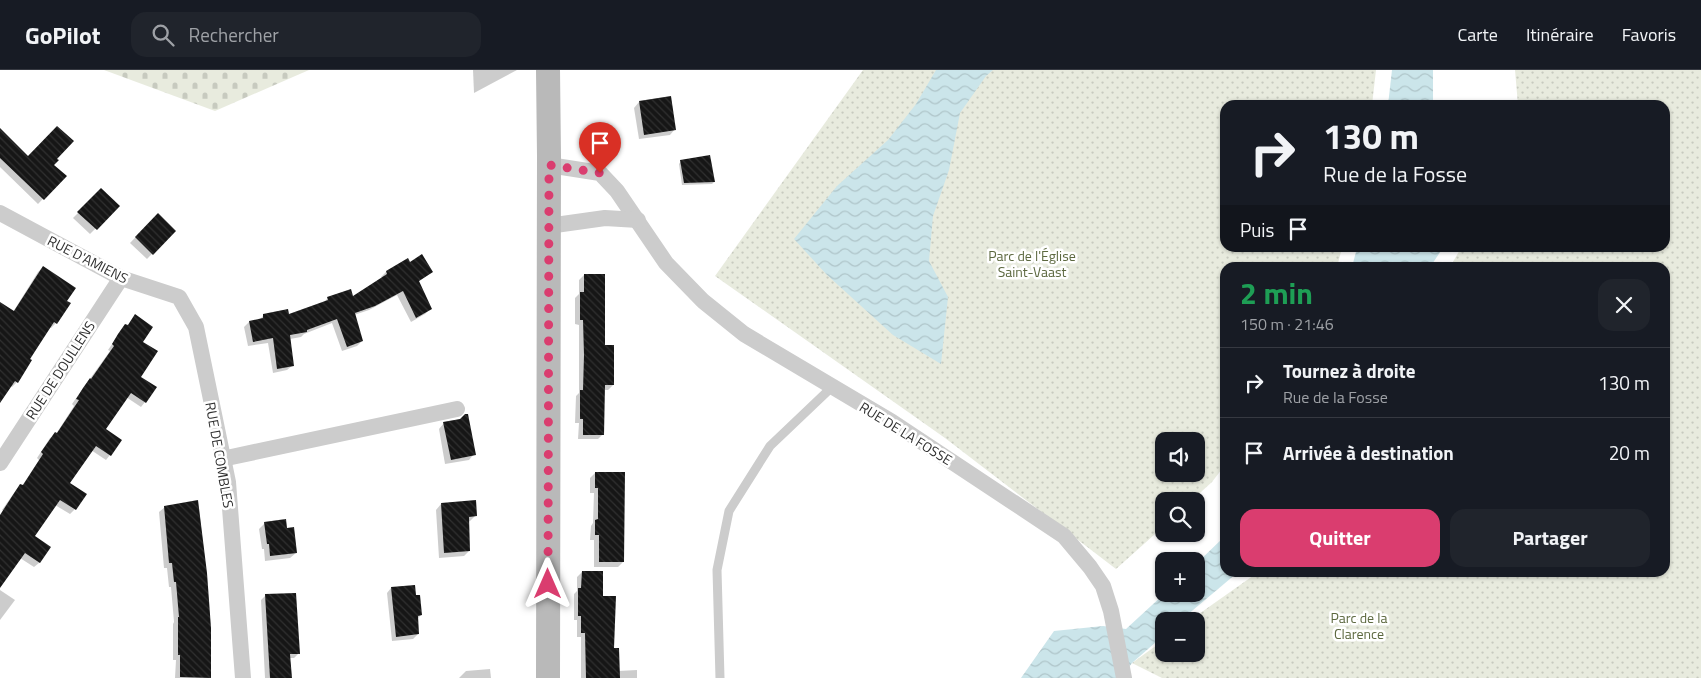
<!DOCTYPE html>
<html lang="fr">
<head>
<meta charset="utf-8">
<style>
	:root { --surface:#171b24; --page:#20242c; --text:#f1f3f6; --muted:#9ea1a6; --line:#363941; --accent:#da3d6f }
	body { margin:0; font-family:"Titillium Web",sans-serif; background:var(--page); color:var(--text); height:100vh; display:flex; flex-direction:column; font-size:19px; white-space:nowrap }
	* { box-sizing:border-box; margin:0 }
	p { font-size:16px; color:var(--muted) }
	.icon { flex:none; width:28px; height:28px; fill:none; stroke:currentColor; stroke-width:2; stroke-linecap:round; stroke-linejoin:round }
	.map { position:relative; flex:1; overflow:hidden }
	.details { position:absolute; left:1220px; top:192px; width:450px; height:315px; display:flex; flex-direction:column; background:var(--surface); border-radius:15px; box-shadow:0 1px 4px #0004 }
	.details>* { flex:none }
	.guide { position:absolute; left:1220px; top:30px; width:450px; height:152px; border-radius:15px; box-shadow:0 1px 4px #0004; background:#171b24; color:var(--text); overflow:hidden }
	.controls { position:absolute; left:1155px; top:362px; display:grid; gap:10px }
	.controls a { display:grid; place-items:center; width:50px; height:50px; border-radius:10px; background:var(--surface); box-shadow:0 1px 4px #0004; font-size:25px }
	.pin { position:absolute; display:grid; place-items:center; width:42px; height:42px; color:#fff; margin:-51px -21px; border-radius:50% 50% 50% 0; rotate:-45deg; box-shadow:0 0 5px #0007 }
	.pin .icon { rotate:45deg }
	.me { position:absolute; width:55px; margin:-28px; rotate:0deg; stroke-linejoin:round; filter:drop-shadow(0 0 4px #0008) }
	.turn { display:flex; align-items:center; gap:18px; height:105px; padding:0 20px; font-size:22px }
	.turn .icon { width:65px; height:65px; stroke-width:2.5 }
	.turn b { display:block; font-size:35px; line-height:42px }
	.then { display:flex; align-items:center; height:48px; padding:0 20px; background:#0003; gap:10px; font-size:19px }
	.round { display:grid; place-items:center; flex:none; width:52px; height:52px; border-radius:15px; background:var(--page) }
	.head { display:flex; align-items:center; justify-content:space-between; height:85px; padding:0 20px }
	h1 { font-size:30px; font-weight:700; line-height:38px; color:#1e9e55 }
	.primary-button { display:flex; gap:10px; margin-top:auto; padding:10px 20px }
	.primary-button a { flex:1; height:58px; border-radius:15px; background:var(--accent); color:#fff; font-size:20px; font-weight:700; line-height:58px; text-align:center }
	.primary-button a+a { background:var(--page); color:var(--text) }
	ul { padding:0; list-style:none }
	li { display:flex; align-items:center; gap:15px; height:70px; padding:0 20px; border-top:1px solid var(--line) }
	li div { flex:1 }
	li b { display:block; font-size:19px }
	li em { font-style:normal }
	header { display:flex; align-items:center; gap:30px; box-sizing:border-box; height:70px; padding:0 25px; background:var(--surface); border-bottom:1px solid var(--line) }
	header strong { font-size:24px }
	nav { display:flex; gap:28px; margin-inline-start:auto; font-size:18px }
	.search { width:350px; height:45px; background:var(--page); display:flex; align-items:center; gap:12px; box-sizing:border-box; padding:0 18px; border-radius:15px; color:var(--muted); font-size:19px }
	.map>svg:first-child { display:block }
</style>
</head>
<body>
<header>
<strong>GoPilot</strong>
<div class="search"><svg class="icon" aria-label="search" viewBox="0 0 24 24"><circle cx="10" cy="10" r="6"/><path d="M15 15l6 6"/></svg>Rechercher</div>
<nav><a>Carte</a><a>Itinéraire</a><a>Favoris</a></nav>
</header>
<div class="map">
<svg width="1701" height="608" viewBox="0 0 1701 608">
	<defs>
		<pattern id="green-dots" width="8" height="8" patternUnits="userSpaceOnUse" patternTransform="scale(1.25)"><rect width="8" height="8" fill="#e8ebde"/><path d="M2 2h.1M6 6h.1" fill="none" stroke="#c7cabf" stroke-width="1.8" stroke-linecap="round"/></pattern>
		<pattern id="cemetery-stones" width="16" height="16" patternUnits="userSpaceOnUse" patternTransform="scale(1.25)"><rect width="16" height="16" fill="#e8ebde"/><path d="M2 7V4a2 2 0 0 1 4 0v3zM10 15v-3a2 2 0 0 1 4 0v3z" fill="#c7cabf"/></pattern>
		<pattern id="water-waves" width="16" height="10" patternUnits="userSpaceOnUse" patternTransform="scale(1.25)"><rect width="16" height="10" fill="#cbe5ea"/><path d="M0 5q4-4 8 0t8 0" fill="none" stroke="#afc5c9"/></pattern>
		<pattern id="building-back-hatch" width="6" height="6" patternUnits="userSpaceOnUse" patternTransform="scale(1.25)"><rect width="6" height="6" fill="#161616"/><path d="M-1 5l2 2M0 0l6 6M5-1l2 2" fill="none" stroke="#303030"/></pattern>
	</defs>
	<rect width="100%" height="100%" fill="#fff"/>
	<g fill="url(#green-dots)" fill-rule="evenodd">
		<path d="M863,0H1376L1372,35H1225V178H1342L1337,197L1225,198V395L1212,412L1191,431H1164V456L1116,499L945,368L715,206ZM1164,371H1196V404H1164Z"/>
		<path d="M1515,0H1701V608H1162L1132,593L1164,570V584H1196V551H1189L1257,503L1665,502V198L1450,197L1461,178H1665V35H1518Z"/>
	</g>
	<path fill="url(#cemetery-stones)" d="M104,0H309L215,41Z"/>
	<g fill="url(#water-waves)">
		<path d="M936,0H993L986,6L960,43L949,100L933,146L929,191L948,227L941,294L893,265L827,205L794,169L837,116L888,70L916,34Z"/>
		<path d="M1392,0H1433V35H1388Z"/>
		<path d="M1357,178H1443L1430,197H1352Z"/>
		<path d="M1225,466V502L1237,503L1180,551H1164V565L1132,593L1121,608H1021L1054,561L1103,556L1126,559L1164,524H1196V494Z"/>
	</g>
	<g fill="#0003">
		<path d="M473,0H517L474,23Z"/>
		<path d="M639,32L675,59L670,65L639,69L634,38Z"/>
		<path d="M0,60L28,88L55,89L53,95L65,106L38,134L0,97Z"/>
		<path d="M681,91L714,112L712,114L682,115L679,94Z"/>
		<path d="M101,120L118,136L90,164L73,148Z"/>
		<path d="M158,144L174,161L147,189L130,173Z"/>
		<path d="M410,193L432,202L418,212L430,239L425,244L411,252L397,225L369,240L354,245L362,271L357,276L342,281L332,253L304,264L301,267L290,269L293,295L287,300L273,303L268,273L248,276L244,257L249,252L259,250L264,245L288,246L323,233L328,228H353L382,208L381,207L386,202Z"/>
		<path d="M43,197L66,231L56,253L51,258L49,257L17,312L12,317L10,316L0,331V234L13,242L38,202Z"/>
		<path d="M584,205L613,315L608,320H604L603,364L598,369H578L579,353H575L576,326L579,323V255L575,254V228L579,224V210Z"/>
		<path d="M136,245L142,272L139,307L145,332L141,337L126,327L104,360L110,385L106,390L91,380L69,414L75,439L70,444L55,435L33,466L49,477L39,493L34,497L20,488L0,517V449L5,442L2,440L16,420L22,416L39,390L37,388L50,368L56,364L74,336L72,334L79,324L110,281L108,280L121,261L127,256Z"/>
		<path d="M444,353L474,384L469,390L445,394L439,359Z"/>
		<path d="M595,403L623,492L618,497H594V470H590L591,456L593,453L594,423H590V408Z"/>
		<path d="M441,434L475,446L470,451L468,452L469,481L464,486L439,488L436,440Z"/>
		<path d="M165,437L210,558V608H175L176,590H173V554L174,552L171,517H169L167,498H164L159,442Z"/>
		<path d="M265,453L286,460L296,483L290,488L265,491L264,479H262L259,459Z"/>
		<path d="M582,502L602,527L618,601L637,600V608H581V567H577V550H574V524L577,521V507Z"/>
		<path d="M391,518L415,526L421,545L417,549L418,564L413,569L392,571L387,523Z"/>
		<path d="M0,520L15,530L0,550Z"/>
		<path d="M266,525L299,583L294,588H289L291,608H265L261,530Z"/>
		<path d="M490,599L491,608H459L466,601Z"/>
	</g>
	<g fill="url(#building-back-hatch)">
		<path d="M671,26L676,60L644,65L639,31Z"/>
		<path d="M57,56L74,71L57,89L59,90L54,95L67,106L44,130L0,88V58L28,86Z"/>
		<path d="M710,85L715,112L684,113L680,90Z"/>
		<path d="M101,118L120,136L97,160L77,142Z"/>
		<path d="M158,143L176,161L153,185L135,167Z"/>
		<path d="M422,184L433,202L419,211L432,239L416,248L403,221L375,236L355,243L363,271L347,277L337,249L307,260V262L290,265L294,296L277,299L273,268L253,272L249,251L263,248V244L288,239L289,244L328,230L327,227L351,219L353,226L387,204L386,201L408,188L410,192Z"/>
		<path d="M43,196L76,218L67,231L71,233L57,254L54,252L30,289L32,290L18,313L15,311L0,333V232L14,241Z"/>
		<path d="M584,204H605V275H614V315H605L604,365H583V349H580V320H583L584,285L583,250H580V222H584Z"/>
		<path d="M135,244L153,257L143,272L158,281L141,307L157,317L146,333L131,323L106,359L122,370L111,386L96,376L70,413L87,424L76,440L60,430L35,466L51,477L40,493L25,483L0,518V445L20,414L23,415L43,384L41,382L55,362L57,363L79,330L76,329L83,318L90,308L91,309L114,276L112,274L118,264L125,254L128,255Z"/>
		<path d="M465,344H468L476,385L451,390L443,352L460,349Z"/>
		<path d="M595,402H625L624,492H599V465H595V450L598,449V418H595Z"/>
		<path d="M198,430L207,503L211,558V608L180,607V585H178V547H179L176,512H174L172,493H169L164,436Z"/>
		<path d="M476,430L477,446L469,447L470,481L444,483L441,433Z"/>
		<path d="M286,449L287,458L294,457L297,483L270,486L269,474H267L264,452Z"/>
		<path d="M582,501H603V526H616L614,578H619L620,608H586L585,563H581V546H578V518H581Z"/>
		<path d="M415,515L416,525H420L422,545L418,546L419,564L396,567L391,517Z"/>
		<path d="M296,523L300,584H290L292,608H270L265,524Z"/>
	</g>
	<g fill="none" stroke-linecap="round" stroke-linejoin="round">
		<path stroke="#ccc" stroke-width="9" d="M720,608L717,500L729,441L770,376L832,317"/>
		<g stroke="#ccc" stroke-width="16">
			<path d="M549,95L600,103L617,121L666,193L703,231L744,264L892,352L1064,466L1090,497L1103,516L1111,541L1124,608"/>
			<path d="M0,143L121,208L179,227L196,257L228,412L243,608"/>
			<path d="M548,156L605,148L638,150"/>
			<path d="M222,389L457,339"/>
			<path d="M0,393L121,208"/>
		</g>
		<path stroke="#b9b9b9" stroke-width="24" d="M548,0L549,86L548,608"/>
	</g>
	<g fill="none" stroke-linecap="round" stroke-linejoin="round">
		<path stroke="#da3d6f" stroke-width="9" stroke-dasharray="0 16.2" d="M548,514L549,95L600,103"/>
	</g>
	<g text-anchor="middle" dominant-baseline="central" stroke-width="5" stroke-linejoin="round" paint-order="stroke">
		<g font-size="14" fill="#5c683f" stroke="#fff">
			<text x="1032" y="185">Parc de l'Église<tspan x="1032" dy="16">Saint-Vaast</tspan></text>
			<text x="1359" y="547">Parc de la<tspan x="1359" dy="16">Clarence</tspan></text>
		</g>
		<g font-size="14" fill="#2f2f2f" stroke="#fff">
			<text transform="translate(88 189) rotate(27)">RUE D'AMIENS</text>
			<text transform="translate(60 300) rotate(-57)">RUE DE DOULLENS</text>
			<text transform="translate(906 363) rotate(32)">RUE DE LA FOSSE</text>
			<text transform="translate(220 385) rotate(80)">RUE DE COMBLES</text>
		</g>
	</g>
</svg>
<div class="controls">
<a><svg class="icon" aria-label="sound" viewBox="0 0 24 24"><path d="M4 9h4l5-4v14l-5-4H4zM17 9q2 3 0 6"/></svg></a>
<a><svg class="icon" aria-label="search" viewBox="0 0 24 24"><circle cx="10" cy="10" r="6"/><path d="M15 15l6 6"/></svg></a>
<a>+</a>
<a>−</a>
</div>
<div class="pin" style="left:600px;top:103px;background:#d93025"><svg class="icon" aria-label="arrive" viewBox="0 0 24 24"><path d="M6 21V4h12l-3 4 3 4H6"/></svg></div>
<svg class="me" style="left:548px;top:514px" viewBox="-20 -20 40 40"><path d="M0-17L14 15 0 8-14 15z" fill="#da3d6f" stroke="#fff" stroke-width="4"/></svg>
<div class="guide">
<div class="turn"><svg class="icon" aria-label="right" viewBox="0 0 24 24"><path d="M7 20v-9h11M14 6l5 5-5 5"/></svg><div><b>130 m</b>Rue de la Fosse</div></div>
<div class="then">Puis<svg class="icon" aria-label="arrive" viewBox="0 0 24 24"><path d="M6 21V4h12l-3 4 3 4H6"/></svg></div>
</div>
<section class="details">
<div class="head"><div><h1>2 min</h1><p>150 m · 21:46</p></div><a class="round"><svg class="icon" aria-label="close" viewBox="0 0 24 24"><path d="M6 6l12 12M18 6L6 18"/></svg></a></div>
<ul>
<li><svg class="icon" aria-label="right" viewBox="0 0 24 24"><path d="M7 20v-9h11M14 6l5 5-5 5"/></svg><div><b>Tournez à droite</b><p>Rue de la Fosse</p></div><em>130 m</em></li>
<li><svg class="icon" aria-label="arrive" viewBox="0 0 24 24"><path d="M6 21V4h12l-3 4 3 4H6"/></svg><div><b>Arrivée à destination</b></div><em>20 m</em></li>
</ul>
<div class="primary-button"><a>Quitter</a><a>Partager</a></div>
</section>
</div>
</body>
</html>
